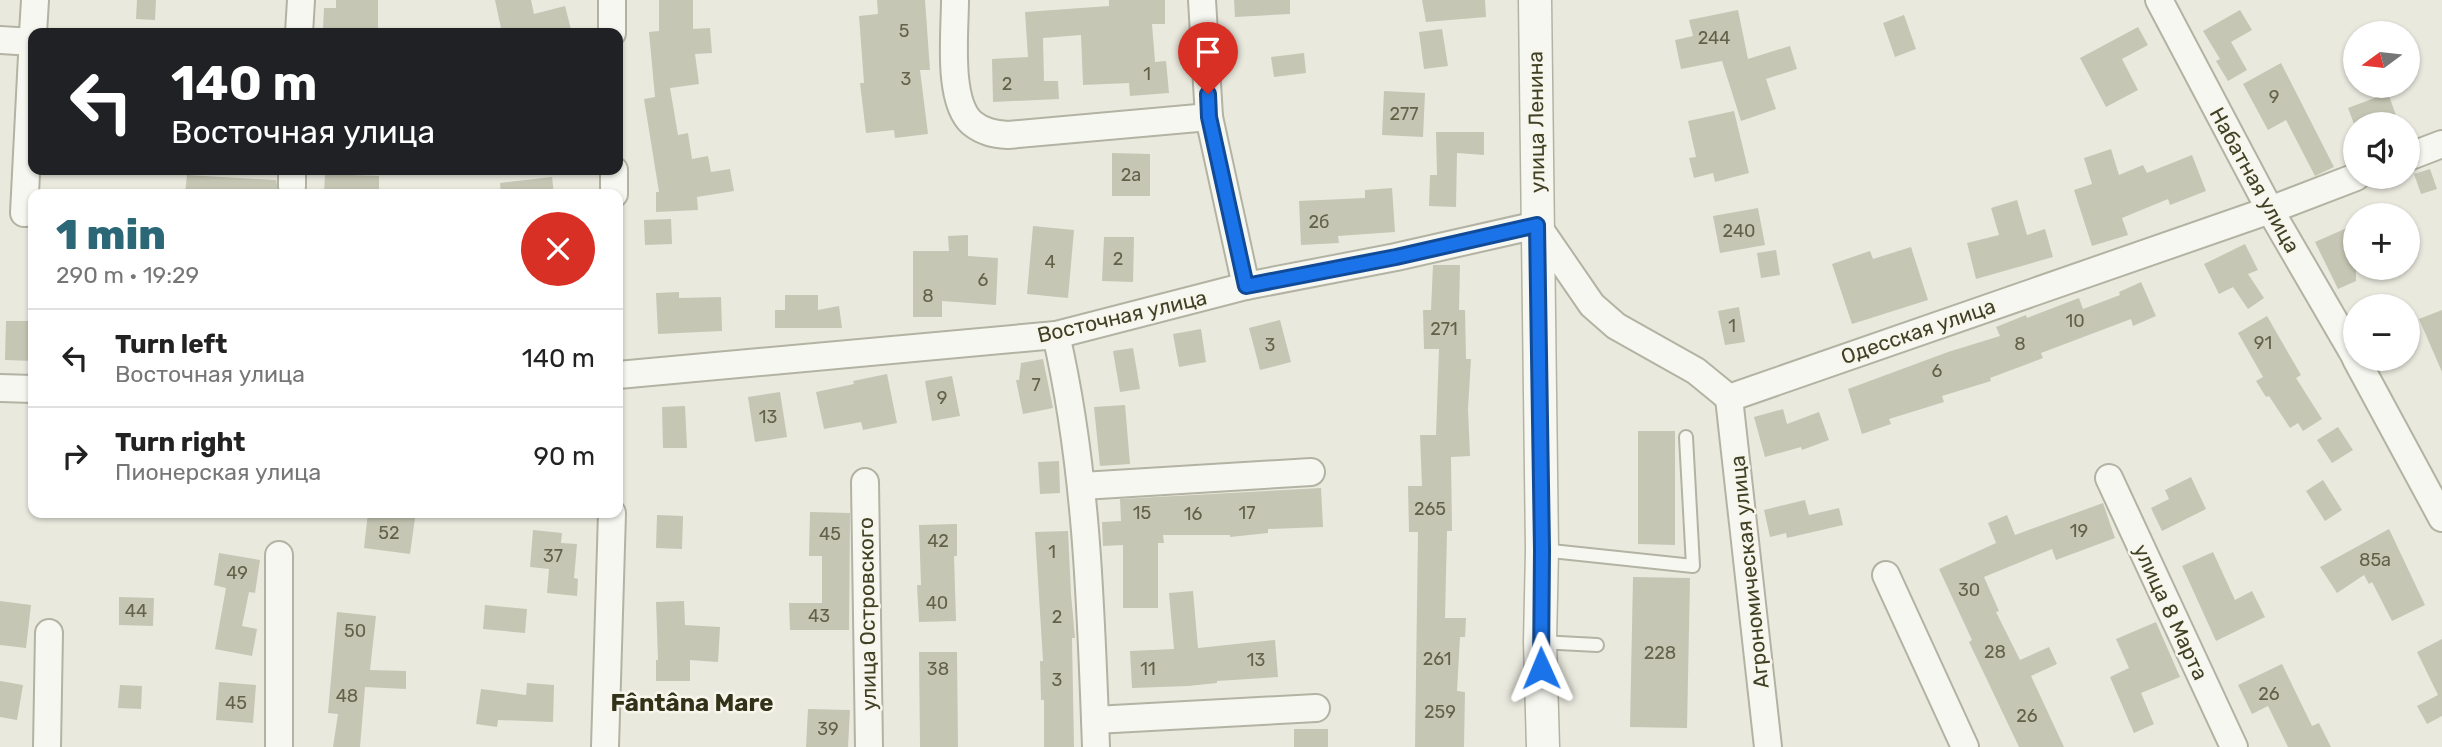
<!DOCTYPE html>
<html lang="en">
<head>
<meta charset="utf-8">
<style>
	:root { --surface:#fff; --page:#f2f2f2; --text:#222; --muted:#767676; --line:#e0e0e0; --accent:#2b6776 }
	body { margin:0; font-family:Rubik,sans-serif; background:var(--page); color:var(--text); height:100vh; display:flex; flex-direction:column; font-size:26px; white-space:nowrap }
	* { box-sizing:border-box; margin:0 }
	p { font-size:23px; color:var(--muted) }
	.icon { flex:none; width:38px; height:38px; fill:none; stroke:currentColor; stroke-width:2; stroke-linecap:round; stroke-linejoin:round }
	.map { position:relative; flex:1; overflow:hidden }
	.side { position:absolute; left:28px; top:189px; width:595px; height:329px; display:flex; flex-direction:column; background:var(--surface); border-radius:14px; box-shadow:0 2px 5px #0004 }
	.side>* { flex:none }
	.hud { position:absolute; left:28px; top:28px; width:595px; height:147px; border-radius:14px; box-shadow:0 2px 5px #0004; background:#202124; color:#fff; overflow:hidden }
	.needle { width:46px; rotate:255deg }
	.fabs { position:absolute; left:2343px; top:21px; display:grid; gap:14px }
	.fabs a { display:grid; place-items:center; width:77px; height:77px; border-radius:50%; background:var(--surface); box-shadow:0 2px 5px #0004; font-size:35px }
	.pin { position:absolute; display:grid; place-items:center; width:60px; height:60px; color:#fff; margin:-72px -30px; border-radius:50% 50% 50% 0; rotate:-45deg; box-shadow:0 0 7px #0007 }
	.pin .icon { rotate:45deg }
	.me { position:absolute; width:77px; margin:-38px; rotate:359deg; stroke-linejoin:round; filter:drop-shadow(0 0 5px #0008) }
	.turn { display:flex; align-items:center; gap:24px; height:147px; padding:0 28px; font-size:32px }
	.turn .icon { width:91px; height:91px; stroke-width:2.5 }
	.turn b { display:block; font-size:49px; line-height:60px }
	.round { display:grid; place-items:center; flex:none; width:74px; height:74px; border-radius:37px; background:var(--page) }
	.summary { display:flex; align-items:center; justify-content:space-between; height:119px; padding:0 28px }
	h1 { font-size:42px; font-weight:800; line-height:52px; color:var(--accent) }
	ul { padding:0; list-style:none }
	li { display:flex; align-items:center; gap:21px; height:98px; padding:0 28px; border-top:2px solid var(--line) }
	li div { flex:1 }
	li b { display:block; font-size:26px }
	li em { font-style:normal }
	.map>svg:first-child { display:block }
</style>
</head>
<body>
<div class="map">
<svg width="2442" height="747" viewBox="0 0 2442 747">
	<rect width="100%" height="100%" fill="#e9e9de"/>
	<g fill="#c6c6b4">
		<path d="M137,0H156L155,20L136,19Z"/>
		<path d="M336,0H378V30L323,29L324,8H336Z"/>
		<path d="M495,0H531L534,14L565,6L572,33H502Z"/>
		<path d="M659,0H693V29L710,28L712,53L695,54L699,84L670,88L678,135L688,133L692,159L708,156L711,172L730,169L734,191L697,197L698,210L656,212V192H659L644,99L655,97L649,32L659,31Z"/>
		<path d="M877,0H925L930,70H920L928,134L895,138L894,130L866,133L860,83H864L859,16L878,14Z"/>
		<path d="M1109,0H1165V24H1152L1155,62L1166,61L1169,93L1130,96L1129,83L1083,85L1081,35L1043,38L1044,81H1058L1059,99L993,102L992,59L1028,57L1025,12L1109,6Z"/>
		<path d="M1234,0H1290V14L1235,17Z"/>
		<path d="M1422,0H1485L1486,17L1426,22Z"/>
		<path d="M1738,10L1748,59L1790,46L1797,69L1766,79L1776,109L1741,121L1722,61L1681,69L1675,40L1693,36L1689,20Z"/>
		<path d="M2240,10L2252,30L2231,42L2247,70L2228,81L2216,61L2220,59L2203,31Z"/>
		<path d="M1904,15L1916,49L1895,57L1883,23Z"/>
		<path d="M2138,27L2148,45L2122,59L2138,90L2106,107L2080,58Z"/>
		<path d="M1442,29L1448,66L1424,69L1419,32Z"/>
		<path d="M1304,53L1306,73L1274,77L1271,57Z"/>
		<path d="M2281,63L2334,167L2315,176L2286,120L2268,130L2243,84Z"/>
		<path d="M1384,91L1425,93L1423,137L1382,135Z"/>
		<path d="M2388,93L2397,118L2381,124H2354L2348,108Z"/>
		<path d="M1734,111L1749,173L1715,182L1713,173L1694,178L1689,158L1696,157L1688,121Z"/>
		<path d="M1436,132H1484V155L1457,153L1456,207L1429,206L1430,175H1437Z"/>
		<path d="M2111,149L2119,175L2143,165L2147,173L2192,155L2206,191L2170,205L2168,199L2122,218L2128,235L2092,246L2074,190L2092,184L2084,158Z"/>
		<path d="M1112,153L1150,154V196H1112Z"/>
		<path d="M2430,169L2437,189L2421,194L2414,174Z"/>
		<path d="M325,174L379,176V194H324Z"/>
		<path d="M187,175L276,180L279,194H185Z"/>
		<path d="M552,177L554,194H501L500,183Z"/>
		<path d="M1392,188L1395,232L1338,236L1339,243L1301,245L1299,201L1365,198V190Z"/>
		<path d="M2017,200L2027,235L2045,229L2053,257L1976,279L1967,243L1999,235L1991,208Z"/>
		<path d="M1758,208L1765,245L1720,253L1713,216Z"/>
		<path d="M671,219L672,244L645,245L644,220Z"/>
		<path d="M2356,224V281L2338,289L2315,242Z"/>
		<path d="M1033,226L1074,230L1068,298L1027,294Z"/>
		<path d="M968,235V256L998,258L996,305L942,301V317H913V251H949L948,236Z"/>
		<path d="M1104,237H1134L1133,282L1102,281Z"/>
		<path d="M2245,244L2258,270L2248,274L2264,298L2248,309L2233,287L2219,294L2204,264Z"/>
		<path d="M1911,247L1928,300L1852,324L1832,264L1870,251L1873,259Z"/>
		<path d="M1776,250L1780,275L1761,278L1757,253Z"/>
		<path d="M1433,265H1460L1459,310H1465L1466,359H1471L1468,409L1470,456L1451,457L1452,531H1447L1445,618H1466L1465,637H1460L1457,691L1465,692L1464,747H1415L1418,532H1409L1408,486H1422L1420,435H1436L1439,349H1424L1423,310H1431Z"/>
		<path d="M2141,282L2156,316L2133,326L2131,319L2041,353L2043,358L1990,378L1991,381L1942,396L1944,402L1889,419L1891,424L1862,434L1848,389L1948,352L2000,336L1996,327L2026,315L2027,318L2079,298L2083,309L2120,295L2119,292Z"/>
		<path d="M679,292V298L721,297L722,331L658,334L656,293Z"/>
		<path d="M785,295H818V310L839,306L842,328H775V310H785Z"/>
		<path d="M1739,307L1745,342L1725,345L1718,311Z"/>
		<path d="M2442,310V372L2419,319Z"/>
		<path d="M2267,316L2301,375L2296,378L2322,419L2303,431L2298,423L2290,428L2269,396L2266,397L2256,381L2263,377L2238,333Z"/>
		<path d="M1280,320L1291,362L1260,370L1249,328Z"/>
		<path d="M6,321H33V361L5,360Z"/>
		<path d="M1201,329L1206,362L1179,367L1173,334Z"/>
		<path d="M1133,348L1140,389L1120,392L1113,351Z"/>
		<path d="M1043,359L1053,408L1023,414L1016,380H1019L1021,363Z"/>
		<path d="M887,374L897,423L863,430L861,422L824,429L816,392L854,384L853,381Z"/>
		<path d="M952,376L960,416L932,421L925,381Z"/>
		<path d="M780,392L787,437L755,442L748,397Z"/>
		<path d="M1125,405L1130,464L1100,466L1094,407Z"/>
		<path d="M685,406L687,448H663L662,407Z"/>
		<path d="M1783,409L1787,424L1819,412L1829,440L1802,450L1801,447L1765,457L1754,417Z"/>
		<path d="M2338,427L2353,450L2332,463L2317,440Z"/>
		<path d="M1638,431H1675V545L1638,544Z"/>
		<path d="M1059,461L1060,493L1040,494L1038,462Z"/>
		<path d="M2191,477L2206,509L2162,531L2151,508L2169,499L2165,490Z"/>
		<path d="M2323,480L2342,510L2325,521L2306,491Z"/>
		<path d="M1321,488L1323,527L1268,529V533L1230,537V535H1163L1164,543H1158V608H1123V545L1103,546L1102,522L1121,521L1120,499Z"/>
		<path d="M1805,500L1809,515L1839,508L1843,525L1787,538L1786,533L1770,537L1764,510Z"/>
		<path d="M2103,503L2115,538L2056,560L2052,549L1984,577L1999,611L1996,612L2020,660L2049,647L2057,664L2031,676L2064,747H2019L1969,642L1972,640L1939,569L1996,543L1988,523L2007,515L2015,535Z"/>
		<path d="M810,512L850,513L849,630H790L789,603H822V556H809Z"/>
		<path d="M368,513L415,518L410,554L364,548Z"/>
		<path d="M657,515L683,516L682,549L656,548Z"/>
		<path d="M957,524V556H954L956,621L919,622L917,585H921L919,525Z"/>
		<path d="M2389,529L2425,605L2392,621L2372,582L2369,584L2364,575L2337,593L2320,567Z"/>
		<path d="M533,530L562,533L561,543L577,544L574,578L578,579L577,596L547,593L549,569L530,567Z"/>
		<path d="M1068,531L1071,594L1075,638H1072L1074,747H1044V700H1041L1040,661H1043L1035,532Z"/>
		<path d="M2213,552L2235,600L2252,591L2265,617L2216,641L2182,566Z"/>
		<path d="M219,553L260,560L255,593L249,592L242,626L257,629L252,656L215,649L226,588L214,585Z"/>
		<path d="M1633,577L1690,578L1687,728L1630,727Z"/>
		<path d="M1193,591L1198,648L1275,640L1278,677L1217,681V683L1188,686L1132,688L1130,651L1174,649L1169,593Z"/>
		<path d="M119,597L154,598L153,626L119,625Z"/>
		<path d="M0,601L31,605L26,648L0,645Z"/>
		<path d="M684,601L685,625L720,627L718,662L690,660V681H656V660H658L656,602Z"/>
		<path d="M485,605L527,609L525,633L483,629Z"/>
		<path d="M337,612L376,616L370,670L406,671V689L365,687L360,747H333L338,714L328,713Z"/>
		<path d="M2156,622L2180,677L2141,693L2154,724L2134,733L2110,677L2129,668L2116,639Z"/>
		<path d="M2442,639V716L2427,724L2417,706L2438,695L2417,652Z"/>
		<path d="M919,652H957L958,747H920Z"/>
		<path d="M2282,664L2312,726L2319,723L2331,747H2288L2268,706L2252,714L2238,685Z"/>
		<path d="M0,681L23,685L17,720L0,717Z"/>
		<path d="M219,682L256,685L253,723L216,720Z"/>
		<path d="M527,683L554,685L553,722L498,720L497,727L476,724L481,689L526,695Z"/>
		<path d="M120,685L142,686L141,709L118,708Z"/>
		<path d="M808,709L850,710L848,747H806Z"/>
		<rect x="1294" y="729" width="34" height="18"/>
	</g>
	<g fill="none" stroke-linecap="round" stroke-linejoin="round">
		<g stroke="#b3b3a3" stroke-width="16">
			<g id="service">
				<path d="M1542,550L1693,566L1686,437"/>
				<path d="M1540,642L1597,645"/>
			</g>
		</g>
		<g stroke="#b3b3a3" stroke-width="30">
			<g id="minor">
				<path d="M612,0V33"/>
				<path d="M955,0C955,32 947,101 972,123C983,132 994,134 1008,135L1209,117"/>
				<path d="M1202,0L1209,117L1246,286"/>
				<path d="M2159,0L2270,210L2356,358"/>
				<path d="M33,33L35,0"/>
				<path d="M299,33L301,0"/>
				<path d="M0,40L33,42"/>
				<path d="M2408,157L2442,144"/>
				<path d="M614,170V194"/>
				<path d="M292,186V170"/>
				<path d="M24,213L33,36"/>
				<path d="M1056,335C1087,468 1091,611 1096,747"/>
				<path d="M2356,359L2442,518"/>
				<path d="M618,375L1056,335L1246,286L1396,257L1537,225L1592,305L1616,326L1696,371L1729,398L2270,210L2356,177"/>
				<path d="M0,388L33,389"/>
				<path d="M1729,398L1768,747"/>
				<path d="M2109,478L2234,747"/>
				<path d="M865,482L869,747"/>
				<path d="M1082,486L1311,472"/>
				<path d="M279,555V747"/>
				<path d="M1886,575L1965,747"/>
				<path d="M1095,720L1316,708"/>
				<path d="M47,747L49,633"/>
				<path d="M605,747L612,513"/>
			</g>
		</g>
		<g stroke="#b3b3a3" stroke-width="35">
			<path id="tertiary" d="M1535,0L1542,550L1540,642L1543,747"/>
		</g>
		<use href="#service" stroke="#f7f7f1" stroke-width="12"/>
		<use href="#minor" stroke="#f7f7f1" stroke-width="26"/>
		<use href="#tertiary" stroke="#f7f7f1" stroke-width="32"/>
	</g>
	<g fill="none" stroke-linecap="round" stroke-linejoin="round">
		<g stroke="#114b97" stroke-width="18">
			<path id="route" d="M1208,94L1209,117L1246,286L1396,257L1537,225L1542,550L1541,668"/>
		</g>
		<use href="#route" stroke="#1a73e8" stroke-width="12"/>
	</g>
	<g text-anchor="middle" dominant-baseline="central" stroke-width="5" stroke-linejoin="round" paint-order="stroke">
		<g font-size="18" fill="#626249">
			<text x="904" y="31">5</text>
			<text x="1714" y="38">244</text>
			<text x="1147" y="74">1</text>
			<text x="906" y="79">3</text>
			<text x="1007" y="84">2</text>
			<text x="2274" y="97">9</text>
			<text x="1404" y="114">277</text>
			<text x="1131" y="175">2а</text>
			<text x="1319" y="222">2б</text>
			<text x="1739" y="231">240</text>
			<text x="1118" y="259">2</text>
			<text x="1050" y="262">4</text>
			<text x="983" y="280">6</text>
			<text x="928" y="296">8</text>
			<text x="2075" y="321">10</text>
			<text x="1732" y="326">1</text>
			<text x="1444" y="329">271</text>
			<text x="2263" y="343">91</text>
			<text x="2020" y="344">8</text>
			<text x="1270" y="345">3</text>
			<text x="1937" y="371">6</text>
			<text x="1036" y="385">7</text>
			<text x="942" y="398">9</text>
			<text x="768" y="417">13</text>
			<text x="1430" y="509">265</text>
			<text x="1142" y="513">15</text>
			<text x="1247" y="513">17</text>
			<text x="1193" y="514">16</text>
			<text x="2079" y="531">19</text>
			<text x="389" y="533">52</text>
			<text x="830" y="534">45</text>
			<text x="938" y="541">42</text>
			<text x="1052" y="552">1</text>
			<text x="553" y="556">37</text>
			<text x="2375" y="560">85а</text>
			<text x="237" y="573">49</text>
			<text x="1969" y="590">30</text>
			<text x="937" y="603">40</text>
			<text x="136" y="611">44</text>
			<text x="819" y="616">43</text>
			<text x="1057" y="617">2</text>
			<text x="355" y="631">50</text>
			<text x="1995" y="652">28</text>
			<text x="1660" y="653">228</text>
			<text x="1437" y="659">261</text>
			<text x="1256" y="660">13</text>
			<text x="938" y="669">38</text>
			<text x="1148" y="669">11</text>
			<text x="1057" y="680">3</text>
			<text x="2269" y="694">26</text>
			<text x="347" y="696">48</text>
			<text x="236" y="703">45</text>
			<text x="1440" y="712">259</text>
			<text x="2027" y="716">26</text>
			<text x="828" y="729">39</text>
		</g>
		<g font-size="21" fill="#414125" stroke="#f6f6ed">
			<text transform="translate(1536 122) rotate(-91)">улица Ленина</text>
			<text transform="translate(2255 180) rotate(61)">Набатная улица</text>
			<text transform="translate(1122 316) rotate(-13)">Восточная улица</text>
			<text transform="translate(1918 331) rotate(-19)">Одесская улица</text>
			<text transform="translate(1749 572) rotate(-96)">Агрономическая улица</text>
			<text transform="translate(2171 612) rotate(65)">улица 8 Марта</text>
			<text transform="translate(867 614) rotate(-91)">улица Островского</text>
		</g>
		<g font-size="24" font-weight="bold" fill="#323218" stroke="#f6f6ed">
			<text x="692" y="703">Fântâna Mare</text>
		</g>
	</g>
</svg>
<div class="fabs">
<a><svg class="needle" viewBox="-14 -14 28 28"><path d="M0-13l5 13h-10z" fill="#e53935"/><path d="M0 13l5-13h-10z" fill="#767676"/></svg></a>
<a><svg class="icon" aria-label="sound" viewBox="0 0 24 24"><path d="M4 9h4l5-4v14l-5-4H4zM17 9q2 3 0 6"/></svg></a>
<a>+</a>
<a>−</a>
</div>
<div class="pin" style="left:1208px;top:94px;background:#d93025"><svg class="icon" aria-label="arrive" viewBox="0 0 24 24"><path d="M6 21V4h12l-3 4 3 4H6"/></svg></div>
<svg class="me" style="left:1541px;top:668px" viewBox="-20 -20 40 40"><path d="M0-17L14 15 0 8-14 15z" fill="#1a73e8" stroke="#fff" stroke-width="4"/></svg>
<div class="hud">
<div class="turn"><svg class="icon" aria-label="left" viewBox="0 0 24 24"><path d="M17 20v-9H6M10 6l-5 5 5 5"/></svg><div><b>140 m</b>Восточная улица</div></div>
</div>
<section class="side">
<div class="summary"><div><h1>1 min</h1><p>290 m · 19:29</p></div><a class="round" style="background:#d93025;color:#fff"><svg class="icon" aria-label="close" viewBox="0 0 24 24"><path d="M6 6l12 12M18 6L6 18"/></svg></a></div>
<ul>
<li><svg class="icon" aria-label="left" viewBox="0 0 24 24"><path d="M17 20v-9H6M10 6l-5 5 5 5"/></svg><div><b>Turn left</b><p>Восточная улица</p></div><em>140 m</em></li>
<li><svg class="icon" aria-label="right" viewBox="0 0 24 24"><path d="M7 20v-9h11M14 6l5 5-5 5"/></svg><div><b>Turn right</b><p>Пионерская улица</p></div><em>90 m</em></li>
</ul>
</section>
</div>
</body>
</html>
